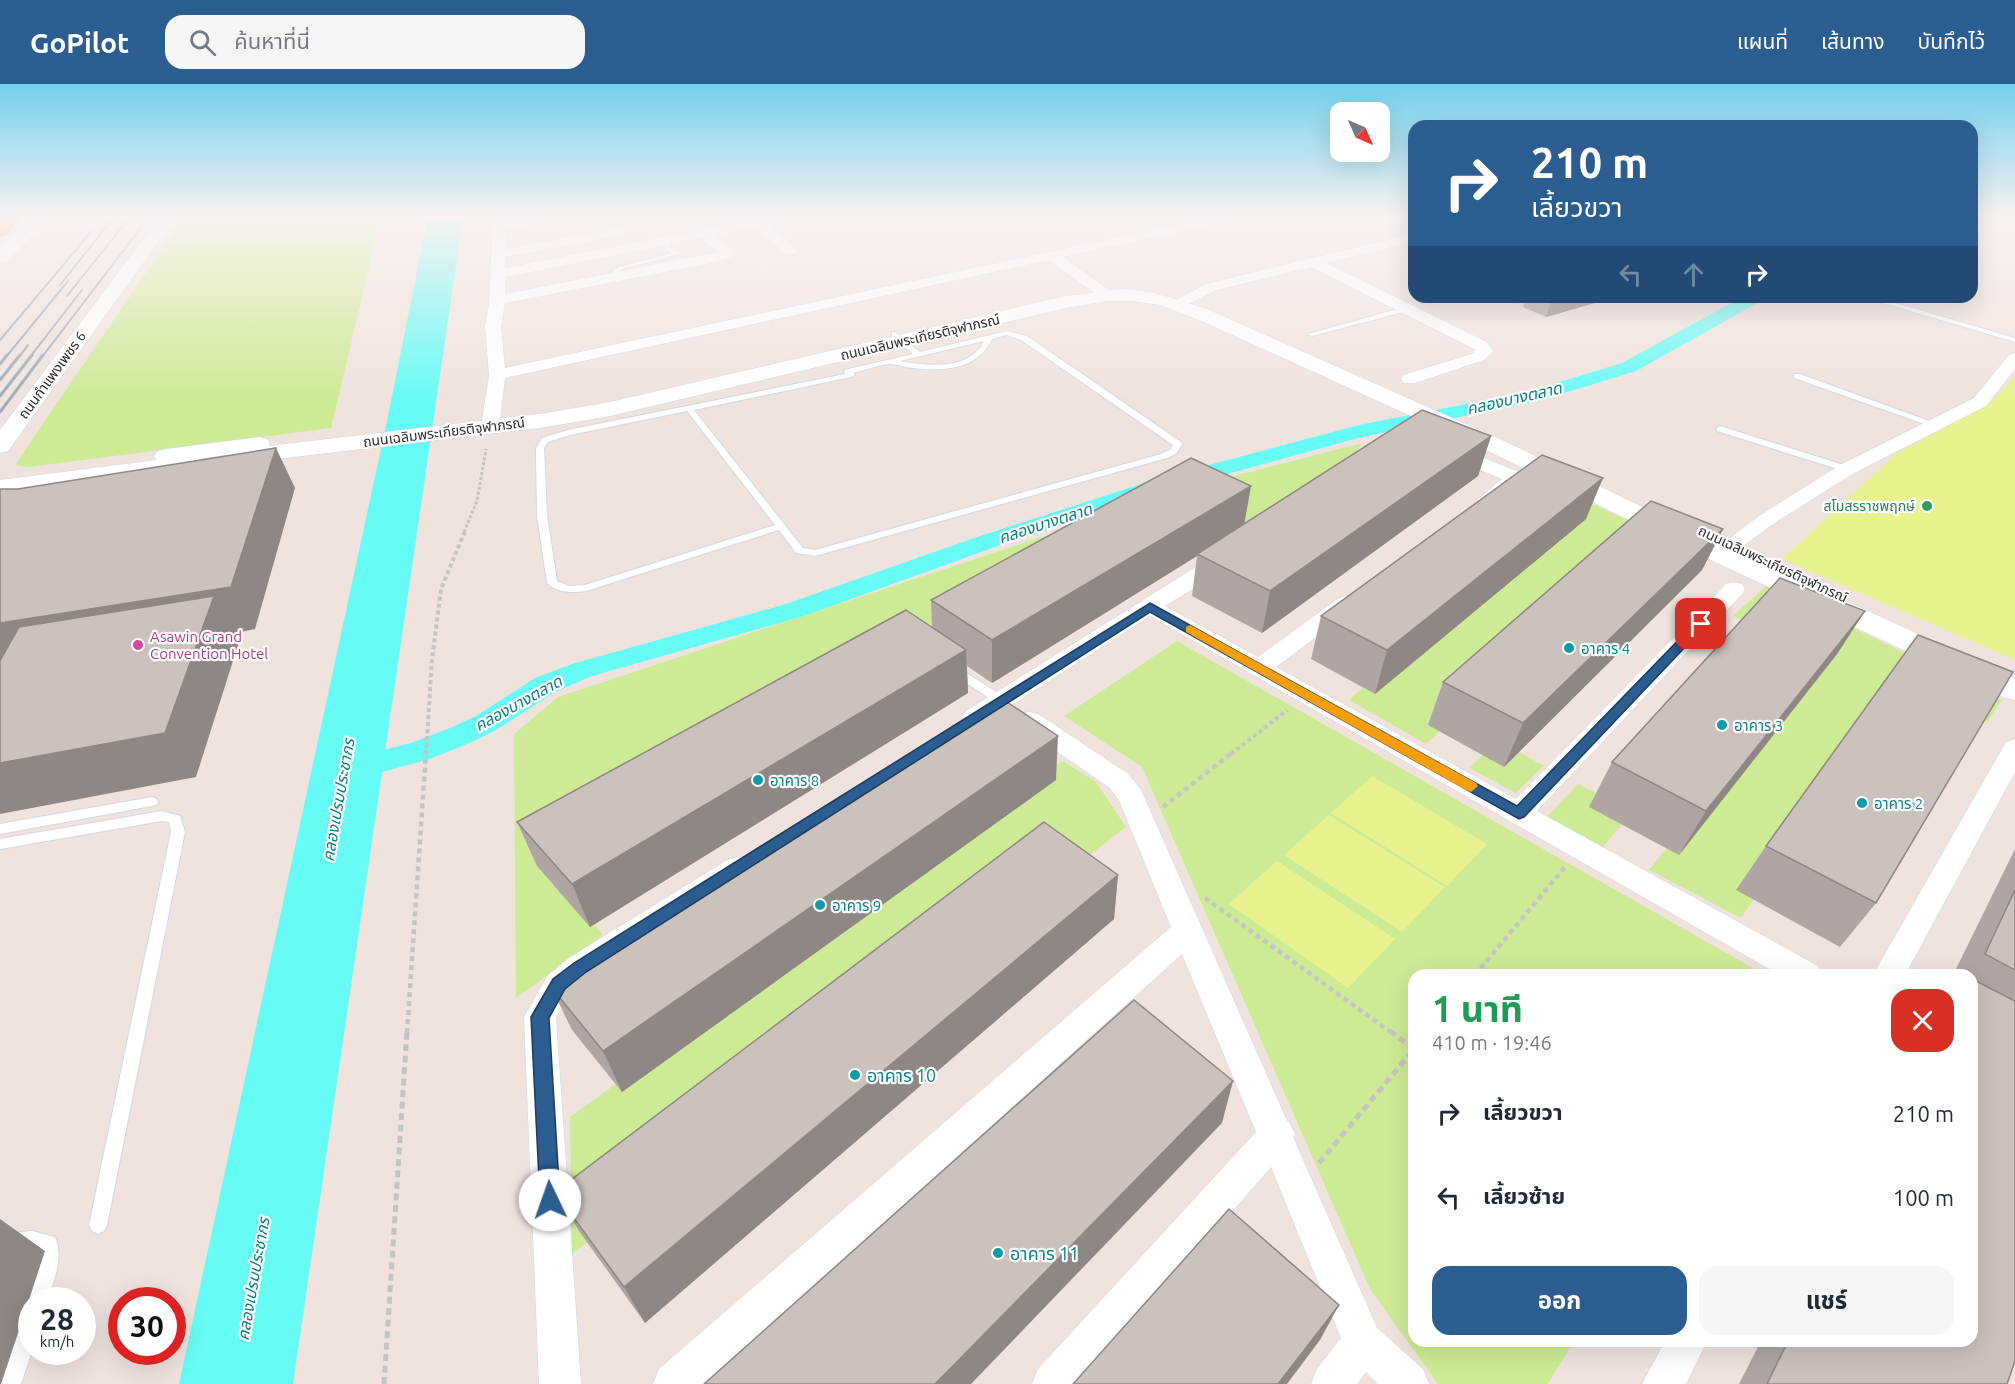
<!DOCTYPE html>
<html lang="th">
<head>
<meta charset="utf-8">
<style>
	:root { --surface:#fff; --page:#f6f6f7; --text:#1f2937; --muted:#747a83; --accent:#2c5d91 }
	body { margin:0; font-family:Ubuntu,"Noto Sans Thai",sans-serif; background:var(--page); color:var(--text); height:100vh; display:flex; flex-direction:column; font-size:22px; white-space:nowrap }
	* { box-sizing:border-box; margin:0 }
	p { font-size:20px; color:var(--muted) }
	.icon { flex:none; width:33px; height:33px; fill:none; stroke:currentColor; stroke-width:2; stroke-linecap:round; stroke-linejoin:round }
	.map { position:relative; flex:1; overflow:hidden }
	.details { position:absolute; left:1408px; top:885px; width:570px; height:378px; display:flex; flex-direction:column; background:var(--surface); border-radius:18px; box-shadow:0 6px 24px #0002 }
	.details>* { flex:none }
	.banner { position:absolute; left:1408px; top:36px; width:570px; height:183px; border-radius:18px; box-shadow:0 6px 24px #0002; background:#2c5d91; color:#fff; overflow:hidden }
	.needle { width:39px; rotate:135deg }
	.buttons { position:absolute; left:1330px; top:18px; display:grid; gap:12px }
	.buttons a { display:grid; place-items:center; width:60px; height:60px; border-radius:12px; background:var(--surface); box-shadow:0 6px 24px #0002; font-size:30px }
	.speed { position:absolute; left:18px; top:1203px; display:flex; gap:12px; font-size:30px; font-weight:700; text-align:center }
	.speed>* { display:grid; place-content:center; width:78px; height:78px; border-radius:50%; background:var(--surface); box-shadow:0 6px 24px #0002; line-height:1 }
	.speed small { font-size:15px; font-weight:400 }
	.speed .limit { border:9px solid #d22; background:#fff; color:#111 }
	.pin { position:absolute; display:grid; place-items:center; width:51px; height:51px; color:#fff; margin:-26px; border-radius:12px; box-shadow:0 3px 9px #0006 }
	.me { position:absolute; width:66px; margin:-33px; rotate:357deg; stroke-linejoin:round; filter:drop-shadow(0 0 4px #0008) }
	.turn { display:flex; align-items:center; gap:21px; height:126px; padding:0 24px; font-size:27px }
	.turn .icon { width:78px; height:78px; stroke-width:2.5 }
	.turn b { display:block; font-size:42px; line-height:51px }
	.lanes { display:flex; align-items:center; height:57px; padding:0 24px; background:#0003; justify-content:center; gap:30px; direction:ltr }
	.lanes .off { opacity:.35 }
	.round { display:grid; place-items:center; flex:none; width:63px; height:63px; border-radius:18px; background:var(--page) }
	.overview { display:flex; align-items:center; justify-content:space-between; height:102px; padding:0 24px }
	h1 { font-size:36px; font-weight:700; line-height:45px; color:#1e9e55 }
	.cta { display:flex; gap:12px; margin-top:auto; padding:12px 24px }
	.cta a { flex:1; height:69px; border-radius:18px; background:var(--accent); color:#fff; font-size:24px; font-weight:700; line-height:69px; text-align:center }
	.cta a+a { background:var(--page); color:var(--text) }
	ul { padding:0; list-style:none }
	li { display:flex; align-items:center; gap:18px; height:84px; padding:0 24px }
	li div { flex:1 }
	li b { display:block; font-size:22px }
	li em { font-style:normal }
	header { display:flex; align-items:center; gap:36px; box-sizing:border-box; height:84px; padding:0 30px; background:var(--accent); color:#fff }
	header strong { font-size:28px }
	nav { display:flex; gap:33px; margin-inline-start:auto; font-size:21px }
	.search { width:420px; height:54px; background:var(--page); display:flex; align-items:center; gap:15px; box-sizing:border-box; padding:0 21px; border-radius:18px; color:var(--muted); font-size:22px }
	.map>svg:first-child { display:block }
</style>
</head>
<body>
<header>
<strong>GoPilot</strong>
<div class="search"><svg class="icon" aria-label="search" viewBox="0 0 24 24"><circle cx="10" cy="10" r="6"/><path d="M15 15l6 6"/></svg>ค้นหาที่นี่</div>
<nav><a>แผนที่</a><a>เส้นทาง</a><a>บันทึกไว้</a></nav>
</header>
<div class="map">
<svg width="2015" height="1300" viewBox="0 0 2015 1300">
	<rect width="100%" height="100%" fill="#f0e3de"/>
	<g fill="#cdeb95">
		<path d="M184,133H381L331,344L29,383L15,381Z"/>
		<path d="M1362,359L1340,393L1229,457L1171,430L551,785L603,851L516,914L514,650L558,613L1195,402Z"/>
		<path d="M1541,396L1709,475L1693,487L1637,466L1426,660L1349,616L1564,430Z"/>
		<path d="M1766,502L2002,616L1987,638L1896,600L1741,834L1649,786L1819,569L1733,532Z"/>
		<path d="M1177,557L1765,891H1414V1257H1574L1548,1300H1438L1370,1205L1142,683L1064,632Z"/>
		<path d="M1519,668L1544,682L1516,709L1469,684L1483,671L1504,683Z"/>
		<path d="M1063,677L1096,698L1126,743L572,1170L570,1033Z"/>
		<path d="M1578,700L1600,711L1622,740L1603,763L1547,733Z"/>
	</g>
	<g fill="#e8f390">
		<path d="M2015,293V576L1782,475L1896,370L1988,321Z"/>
		<path d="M1372,692L1487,760L1447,802L1331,729Z"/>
		<path d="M1329,731L1445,803L1402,848L1284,771Z"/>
		<path d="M1277,777L1395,855L1348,904L1229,820Z"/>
	</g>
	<path fill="#67fbf5" d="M428,133H463L293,1300H179L387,337Z"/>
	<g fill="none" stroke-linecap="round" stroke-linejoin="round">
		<g fill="#67fbf5" fill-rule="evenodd">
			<path d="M1972,133H1988L1985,136L1972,139Z"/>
			<path d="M1742,213H1764L1761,217L1636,287L1538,317L1362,353L1176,404L995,463L804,532L592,592L555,608L496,646L472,658L430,675L345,698L334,695L329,687L334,679L411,659L450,644L476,632L535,594L572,580L786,520L977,453L1160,394L1359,341L1527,308L1622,279Z"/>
		</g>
		<g stroke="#d0d9e3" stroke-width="2">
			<g id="service">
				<path d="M737,133H743L752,140L747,141Z"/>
				<path d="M882,133H889L893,136L888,137Z"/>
				<path d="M658,156H662L680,170L623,185L618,189L617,195H613L612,188L619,183L672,169L658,158Z"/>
				<path d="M1863,213H1875L2015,254V258Z"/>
				<path d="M1408,222L1412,224L1411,226L1312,252L1308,250Z"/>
				<path d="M1007,247L1027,252L1181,358L1182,360L1177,369L1167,374L815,472L796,469L779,446L586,507C572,509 557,509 547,499L537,431L536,364L542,354L568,346L845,290L844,286L913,270L892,252V248H895L920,268ZM1007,251L1021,256L1173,361L1171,365L1161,370L815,466L803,464L694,326L851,293L855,291L853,289C865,286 878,281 889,280C895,280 905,283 912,284C943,287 977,287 992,255ZM984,257C970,287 927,282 900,277ZM687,327L775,441L585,501L569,502L557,497L547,431L544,364L548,358L570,351Z"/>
				<path d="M1794,290H1800L1940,341L1933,343L1794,294Z"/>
				<path d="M1720,342L1850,383L1851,385L1847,388L1844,387L1717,347L1716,345Z"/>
				<path d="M955,582L1006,614L1008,617L1006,620H998L951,589L949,586L951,583Z"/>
				<path d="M152,713L157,715L158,718L157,721L0,750V740Z"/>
				<path d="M162,727L180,732L185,748L107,1141L104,1147L98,1150L92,1147L89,1141L171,748L169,738L162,737L0,765V755Z"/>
				<path d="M32,1147L55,1153C64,1173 54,1197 47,1216H32V1223L29,1216L40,1182V1166L32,1165L0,1168V1150Z"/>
				<path d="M32,1227V1267L21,1300H1L23,1236L25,1229Z"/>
			</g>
		</g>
		<g stroke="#d0d9e3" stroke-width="1">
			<g id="minor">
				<path d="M493,133H505V137L529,133H554L548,137L505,145V165L619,144L626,148L619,152L505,173V184L760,134L796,133L795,136L770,141L795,164L797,167L795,170H785L758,143L714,152L729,162L733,170L731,173L716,178L505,219L501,242L505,284L1213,133H1235L1229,137L1063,173L1111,208L1113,211L1111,214H1101L1049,176L505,294L499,343L496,347H484L481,343L489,291L485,242L489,220ZM701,154L718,168L505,210V193Z"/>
				<path d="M1390,133H1407L1414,136V144L1391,136Z"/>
				<path d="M1414,149V157L1326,179L1487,258L1493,267L1484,276L1415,299H1403L1401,295L1403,291L1472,270L1476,266L1311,183L1216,206L1182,223L1177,225L1169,220L1206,200Z"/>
				<path d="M1509,213H1531L1529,216L1515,219L1510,218Z"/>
				<path d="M2015,269V285L1986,322L1854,389L1773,440L1727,474L1720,476L1713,474L1709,470L1759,432L1840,381L1974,314L2009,271Z"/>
				<path d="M1451,361L1519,388L1522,396L1495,419H1481L1478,415L1502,395L1444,371L1442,367L1444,363Z"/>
				<path d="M1223,470L1231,471L1234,476L1231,481L1165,522L1258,573L1339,514L1347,512L1355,514L1358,519L1355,524L1276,583L1516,715L1726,500L1734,498L1742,500L1745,505L1742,510L1537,727L1818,882L1823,891H1780L1150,532L984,639L975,641L966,639L962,633L966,627L1215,471Z"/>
				<path d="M1029,628L1038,630L1128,690L1141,706L1287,1037L1289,1038L1295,1050L1293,1053L1377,1244L1423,1285L1429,1300H1378L1366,1288L1357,1300H1311L1317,1285L1341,1254L1271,1083L1080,1300H1032L1038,1285L1256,1048L1182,870L705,1300H653L659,1285L1171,843L1119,716L1110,704L1020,642L1016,636L1020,630Z"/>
				<path d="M2015,655V688L1905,891H1873L2006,658Z"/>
				<path d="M737,773L747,776L751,784L747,792L591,892L570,909L556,934L581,1300H539L524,933L548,891L569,874L727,776Z"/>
				<path d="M1665,1257H1707L1686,1300H1642Z"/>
			</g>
		</g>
		<g stroke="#d0d9e3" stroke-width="1">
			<g id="tertiary">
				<path d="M160,133H176L8,367L0,369V346Z"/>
				<path d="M1124,205L1155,209L1207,225L1504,357L1729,464L2015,594V616L2004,613L1711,476L1488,367L1204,238L1160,221L1132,217H1107L1066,224L610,332L546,343L236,380L228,378L226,371L199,375L202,379L198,384L190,386L0,410V396L157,376L154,372L158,367L166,365L259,353L267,355L270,360L269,362L546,329L610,318L1066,212Z"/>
			</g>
		</g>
		<g stroke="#d0d9e3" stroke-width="1">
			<path id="secondary" d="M35,133H52L6,178L0,179V164Z"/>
		</g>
		<g stroke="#c4c4c4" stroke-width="1">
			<path id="trunk" d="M5,133H22L6,151L0,152V137Z"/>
		</g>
		<path stroke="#c4c4c4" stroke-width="3" stroke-dasharray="3 2" stroke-linecap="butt" d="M464,448L477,417L486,365"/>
		<g stroke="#c4c4c4" stroke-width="4" stroke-dasharray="4 3" stroke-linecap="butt">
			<path d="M426,670L432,576L441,505L465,447"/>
			<path d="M1231,670L1287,626"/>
		</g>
		<g stroke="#c4c4c4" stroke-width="4.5" stroke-dasharray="5 4" stroke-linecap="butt">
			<path d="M1163,723L1233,668"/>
			<path d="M1205,814L1392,949"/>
			<path d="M1475,891L1565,783"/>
			<path d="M407,949L426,668"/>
		</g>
		<g stroke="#c4c4c4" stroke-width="5" stroke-dasharray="7 4.5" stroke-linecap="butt">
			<path d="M1390,947L1414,965"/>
			<path d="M1319,1079L1414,965"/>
			<path d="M384,1300L407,947"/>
		</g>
		<use href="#service" fill="#fff" fill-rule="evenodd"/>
		<use href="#minor" fill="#fff" fill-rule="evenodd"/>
		<use href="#tertiary" fill="#fff" fill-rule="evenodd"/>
		<use href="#secondary" fill="#fff" fill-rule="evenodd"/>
		<use href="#trunk" fill="#ff8857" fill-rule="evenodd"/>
		<g stroke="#a0abb9" stroke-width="2">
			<path d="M60,201L114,133"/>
			<path d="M67,212L130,133"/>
			<path d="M0,256L91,148"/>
			<path d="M6,273L68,197"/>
			<path d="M19,273L28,261"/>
			<path d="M30,273L82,206"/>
			<path d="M42,273L149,133"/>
		</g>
		<g stroke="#a0abb9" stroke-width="3">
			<path d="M0,280L7,271"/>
			<path d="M0,296L20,271"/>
			<path d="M0,312L32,271"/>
			<path d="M0,328L43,271"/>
		</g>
	</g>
	<g fill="#afa6a3">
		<path d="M1526,213H1615L1546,233L1523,223Z"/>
		<path d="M1491,352L1478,392L1262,549L1192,512L1197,472L992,599L967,582L968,609L590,843L537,782L517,738L932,544L931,516L1245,440Z"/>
		<path d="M1586,435L1375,610L1311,575L1321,532Z"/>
		<path d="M1723,445L1702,486L1504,683L1428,641L1443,598Z"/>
		<path d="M1865,527L1837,570L1679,771L1589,723L1612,678Z"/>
		<path d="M1056,696L622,1008L572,946L551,903Z"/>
		<path d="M1766,762L1876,819L1840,863L1736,806Z"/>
		<path d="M2015,765V1277L2007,1300H1739L1761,1257H1972V891H1953Z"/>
		<path d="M1118,791L1114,835L645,1239L579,1147L555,1108Z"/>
	</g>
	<g fill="#8e8784">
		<path d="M1552,213H1615L1546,233Z"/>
		<path d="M1491,352L1478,392L1262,549L1270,507Z"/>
		<path d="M276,364L295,404L255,545L236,549L240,555L196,693L0,730V539Z"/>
		<path d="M1603,394L1586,435L1375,610L1387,566Z"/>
		<path d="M1251,402L1244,442L1197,470V472L992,599V556Z"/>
		<path d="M1723,445L1702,486L1504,683L1523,639Z"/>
		<path d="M1865,527L1837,570L1679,771L1706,727Z"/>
		<path d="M966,566L968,609L590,843L572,800Z"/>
		<path d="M1058,652L1056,696L622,1008L603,967Z"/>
		<path d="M1118,791L1114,835L645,1239L624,1203Z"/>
		<path d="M1233,997L1222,1039L971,1300H935Z"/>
		<path d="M0,1135L45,1167L1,1300H0Z"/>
		<path d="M1339,1221L1320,1256L1287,1300H1278Z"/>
	</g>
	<g fill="#cbc1bd" stroke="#8e8784" stroke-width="1.5">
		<path d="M1422,326L1491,352L1270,507L1197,470Z"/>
		<path d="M276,364L231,503L0,539V405H18Z"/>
		<path d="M1542,371L1603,394L1387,566L1321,532Z"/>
		<path d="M1191,374L1251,402L992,556L931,516Z"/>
		<path d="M1651,417L1723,445L1523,639L1443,598Z"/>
		<path d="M1780,494L1865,527L1706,727L1612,678Z"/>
		<path d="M214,512L165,649L0,679V577L19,543Z"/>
		<path d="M906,526L966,566L572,800L517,738Z"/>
		<path d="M1918,551L2013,588L1876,819L1766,762Z"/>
		<path d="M1001,614L1058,652L603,967L551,903Z"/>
		<path d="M1044,738L1118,791L624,1203L555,1108Z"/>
		<path d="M2015,806V886L1985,870Z"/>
		<path d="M1972,895L2015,917V1277L2007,1300H1767L1788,1257H1972Z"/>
		<path d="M1134,916L1233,997L935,1300H704Z"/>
		<path d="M1229,1125L1339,1221L1278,1300H1073Z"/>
	</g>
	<linearGradient id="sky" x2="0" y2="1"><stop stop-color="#74d0ed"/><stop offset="0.42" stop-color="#f8f2f0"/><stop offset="1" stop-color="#f8f2f0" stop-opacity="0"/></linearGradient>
	<rect width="2015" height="315" fill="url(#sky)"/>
	<path fill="#2c5d91" stroke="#1d3c5e" stroke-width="1.5" d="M1150,519L1517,722L1697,537H1705L1707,540L1524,733L1519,735L1150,528L586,888L565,905L549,934L560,1116L557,1123L550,1126L543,1123L540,1116L531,933L553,895L574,879Z"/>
	<path fill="#f59e0b" d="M1190,541L1476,699L1478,702L1471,708L1466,706L1186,548V543Z"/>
	<circle fill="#2e9e5b" stroke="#fff" stroke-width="2" cx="1927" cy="422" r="6"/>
	<circle fill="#d1479c" stroke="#fff" stroke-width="2" cx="138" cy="561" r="6"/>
	<g fill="#0f9aa8" stroke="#fff" stroke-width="2">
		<circle cx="1569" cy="564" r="6"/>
		<circle cx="1722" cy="641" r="6"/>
		<circle cx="758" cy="696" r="6"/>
		<circle cx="1862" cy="719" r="6"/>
		<circle cx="820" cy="821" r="6"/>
		<circle cx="855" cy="991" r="6"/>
		<circle cx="998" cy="1169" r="6"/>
	</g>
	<g text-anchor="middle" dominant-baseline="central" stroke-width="4.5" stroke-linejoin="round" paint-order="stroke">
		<g font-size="14" fill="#2d2d2d" stroke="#fff">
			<text transform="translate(920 253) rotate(-13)">ถนนเฉลิมพระเกียรติจุฬาภรณ์</text>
			<text transform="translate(52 291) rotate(-54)">ถนนกำแพงเพชร 6</text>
			<text transform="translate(444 348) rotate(-7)">ถนนเฉลิมพระเกียรติจุฬาภรณ์</text>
			<text transform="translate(1773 480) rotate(25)">ถนนเฉลิมพระเกียรติจุฬาภรณ์</text>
		</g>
		<g font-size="14" fill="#27864d" stroke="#fff" text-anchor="end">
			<text x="1915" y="422">สโมสรราชพฤกษ์</text>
		</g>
		<g font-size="15" fill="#b23c85" stroke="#fff" text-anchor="start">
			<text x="150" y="552">Asawin Grand<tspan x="150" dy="17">Convention Hotel</tspan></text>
		</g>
		<g font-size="15" fill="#0d838f" stroke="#fff" text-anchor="start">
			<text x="1581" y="564">อาคาร 4</text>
			<text x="1734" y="641">อาคาร 3</text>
			<text x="770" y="696">อาคาร 8</text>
			<text x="1874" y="719">อาคาร 2</text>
			<text x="832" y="821">อาคาร 9</text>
		</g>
		<g font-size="16" font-style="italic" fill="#048287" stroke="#fff">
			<text transform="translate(1514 314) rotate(-13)">คลองบางตลาด</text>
			<text transform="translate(1045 439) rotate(-18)">คลองบางตลาด</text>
			<text transform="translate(518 619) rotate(-29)">คลองบางตลาด</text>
			<text transform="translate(338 716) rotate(-80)">คลองเปรมประชากร</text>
			<text transform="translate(253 1195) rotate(-80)">คลองเปรมประชากร</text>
		</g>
		<g font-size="18" fill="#0d838f" stroke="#fff" text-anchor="start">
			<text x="867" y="991">อาคาร 10</text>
			<text x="1010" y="1169">อาคาร 11</text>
		</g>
	</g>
</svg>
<div class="buttons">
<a><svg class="needle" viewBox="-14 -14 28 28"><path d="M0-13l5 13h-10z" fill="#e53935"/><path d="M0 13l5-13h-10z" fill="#747a83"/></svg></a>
</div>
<div class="speed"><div>28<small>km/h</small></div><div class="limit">30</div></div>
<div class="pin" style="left:1701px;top:540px;background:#d93025"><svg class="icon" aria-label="arrive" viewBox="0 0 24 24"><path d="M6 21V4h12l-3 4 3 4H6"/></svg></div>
<svg class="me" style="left:550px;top:1116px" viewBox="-20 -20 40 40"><circle r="19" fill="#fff"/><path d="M0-13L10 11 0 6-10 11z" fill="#2c5d91"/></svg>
<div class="banner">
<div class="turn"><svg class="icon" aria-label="right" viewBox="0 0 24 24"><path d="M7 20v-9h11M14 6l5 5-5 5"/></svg><div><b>210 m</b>เลี้ยวขวา</div></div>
<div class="lanes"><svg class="icon off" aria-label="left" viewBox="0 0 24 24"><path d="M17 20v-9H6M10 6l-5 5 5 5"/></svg><svg class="icon off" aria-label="ahead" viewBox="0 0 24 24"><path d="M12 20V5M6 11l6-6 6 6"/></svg><svg class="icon" aria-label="right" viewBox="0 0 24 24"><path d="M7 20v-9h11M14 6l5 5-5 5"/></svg></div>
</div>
<section class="details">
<div class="overview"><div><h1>1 นาที</h1><p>410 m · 19:46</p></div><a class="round" style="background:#d93025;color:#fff"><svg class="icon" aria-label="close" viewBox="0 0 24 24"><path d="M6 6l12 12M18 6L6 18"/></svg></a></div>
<ul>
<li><svg class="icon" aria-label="right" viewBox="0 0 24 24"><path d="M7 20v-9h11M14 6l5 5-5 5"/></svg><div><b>เลี้ยวขวา</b></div><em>210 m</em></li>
<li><svg class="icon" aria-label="left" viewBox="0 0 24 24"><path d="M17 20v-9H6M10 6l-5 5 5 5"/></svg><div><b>เลี้ยวซ้าย</b></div><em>100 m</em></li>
</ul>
<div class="cta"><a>ออก</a><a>แชร์</a></div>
</section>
</div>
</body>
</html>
